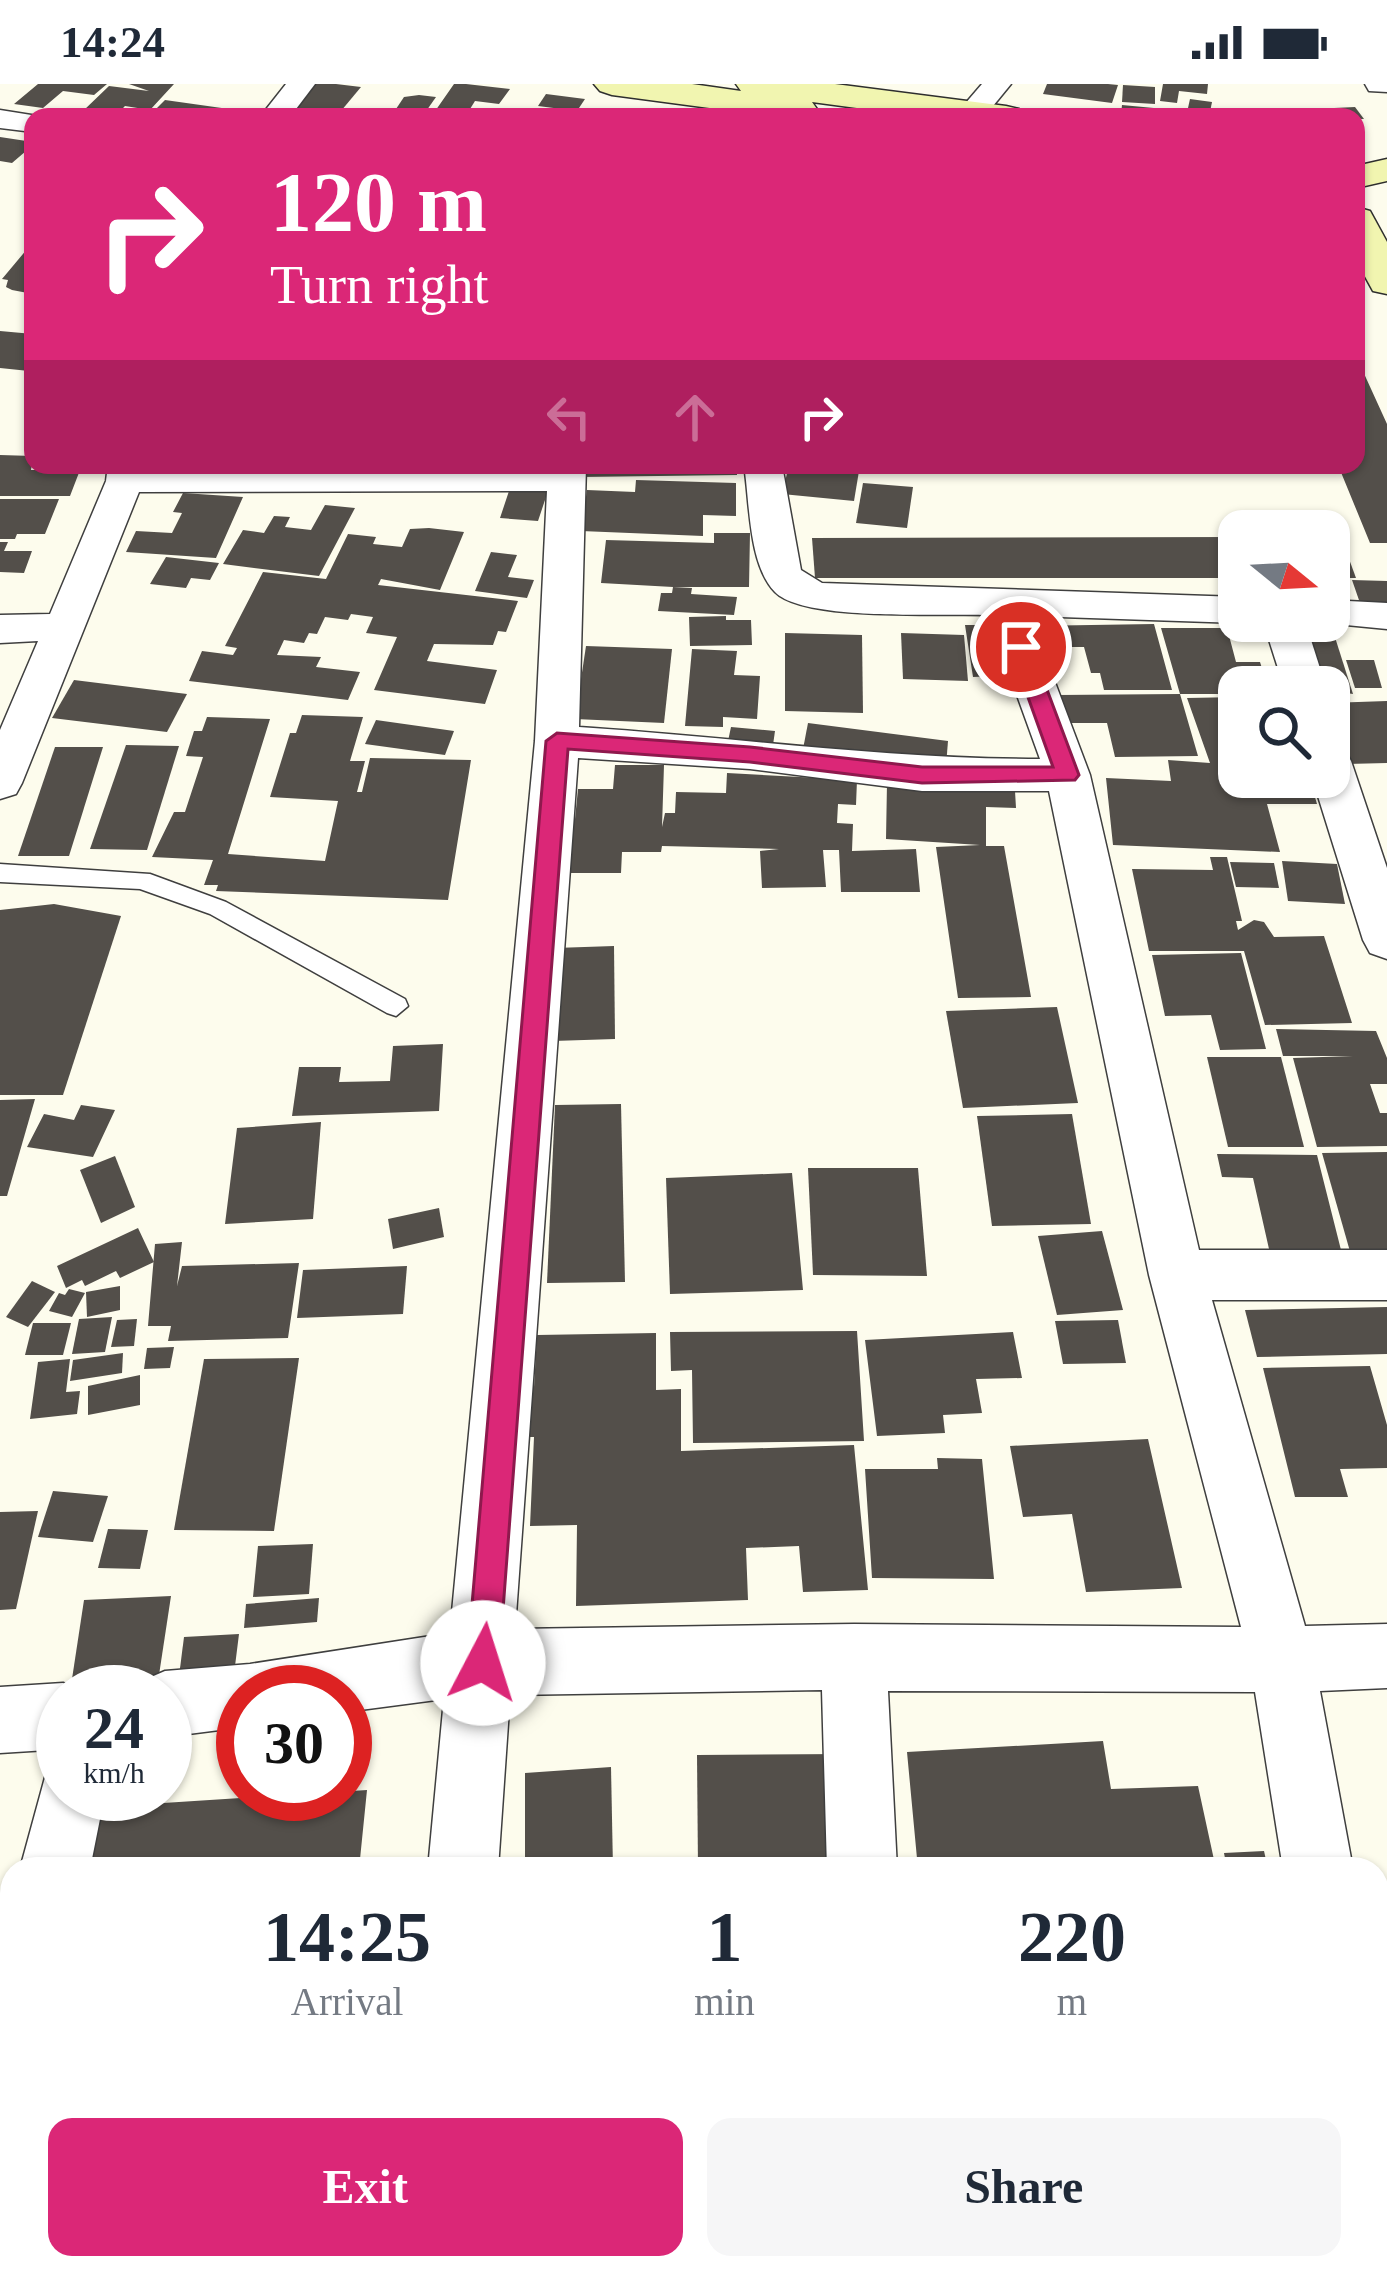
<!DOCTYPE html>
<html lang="en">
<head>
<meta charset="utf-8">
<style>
	:root { --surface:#fff; --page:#f6f6f7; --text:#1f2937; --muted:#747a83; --accent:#db2777 }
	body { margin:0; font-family:Georgia,serif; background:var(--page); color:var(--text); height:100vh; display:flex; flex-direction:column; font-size:45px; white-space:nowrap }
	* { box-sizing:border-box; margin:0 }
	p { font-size:39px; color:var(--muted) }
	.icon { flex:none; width:66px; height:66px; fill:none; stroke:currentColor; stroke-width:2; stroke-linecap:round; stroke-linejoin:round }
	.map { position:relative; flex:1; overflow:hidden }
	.drawer { position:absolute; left:0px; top:1773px; width:1389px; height:423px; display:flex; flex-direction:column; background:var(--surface); border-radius:36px 36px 0 0; box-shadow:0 3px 9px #0004 }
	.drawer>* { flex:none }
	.guide { position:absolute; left:24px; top:24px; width:1341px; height:366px; border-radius:24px; box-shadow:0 3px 9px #0004; background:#db2777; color:#fff; overflow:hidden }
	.needle { width:78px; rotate:108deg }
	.tools { position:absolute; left:1218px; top:426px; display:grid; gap:24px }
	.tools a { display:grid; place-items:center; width:132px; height:132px; border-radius:24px; background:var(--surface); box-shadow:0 3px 9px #0004; font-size:60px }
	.speed { position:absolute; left:36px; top:1581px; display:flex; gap:24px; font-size:60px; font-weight:700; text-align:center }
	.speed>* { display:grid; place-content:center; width:156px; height:156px; border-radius:50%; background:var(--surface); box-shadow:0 3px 9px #0004; line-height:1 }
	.speed small { font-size:30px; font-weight:400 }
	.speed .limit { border:18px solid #d22; background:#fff; color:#111 }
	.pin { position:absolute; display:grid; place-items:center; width:102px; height:102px; color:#fff; margin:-51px; border:6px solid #fff; border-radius:50%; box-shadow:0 3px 12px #0007 }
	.me { position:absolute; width:132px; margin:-66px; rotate:5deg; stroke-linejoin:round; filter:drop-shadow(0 0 9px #0008) }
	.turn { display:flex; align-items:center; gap:42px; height:252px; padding:0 48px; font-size:54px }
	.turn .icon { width:156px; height:156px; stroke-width:2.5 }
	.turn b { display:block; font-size:84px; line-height:102px }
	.lanes { display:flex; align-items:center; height:114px; padding:0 48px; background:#0003; justify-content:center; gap:60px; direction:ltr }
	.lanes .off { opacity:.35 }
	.eta { display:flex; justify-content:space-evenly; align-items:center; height:204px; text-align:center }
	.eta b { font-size:72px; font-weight:700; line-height:84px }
	.action { display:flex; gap:24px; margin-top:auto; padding:24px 48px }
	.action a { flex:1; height:138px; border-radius:24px; background:var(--accent); color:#fff; font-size:48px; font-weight:700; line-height:138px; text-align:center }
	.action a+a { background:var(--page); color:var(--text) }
	.status { display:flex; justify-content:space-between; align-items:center; height:84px; padding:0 60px; background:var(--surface); direction:ltr }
	.status svg { height:33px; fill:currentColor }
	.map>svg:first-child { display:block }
</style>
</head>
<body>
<div class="status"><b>14:24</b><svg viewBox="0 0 49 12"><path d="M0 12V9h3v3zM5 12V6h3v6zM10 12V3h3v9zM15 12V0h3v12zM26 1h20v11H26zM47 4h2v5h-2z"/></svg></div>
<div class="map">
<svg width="1387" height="2194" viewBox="0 0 1387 2194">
	<rect width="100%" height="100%" fill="#fdfced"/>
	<g fill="#534f4a">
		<path d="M38,0H107L94,11L63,7L43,24L14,20Z"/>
		<path d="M129,0H174L150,26L125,22L116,31L83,27L109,2L149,7Z"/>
		<path d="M313,0H336L361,3L336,33H286Z"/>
		<path d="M454,0H466L510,5L499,20L475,17L465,33H431Z"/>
		<path d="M1047,0H1108L1118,1L1112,19L1043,10Z"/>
		<path d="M1163,0H1208L1207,10L1179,7L1177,19L1160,17Z"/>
		<path d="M1123,1L1155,3V20L1122,18Z"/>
		<path d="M546,10L585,15L577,27L538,22Z"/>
		<path d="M419,11L436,13L422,33L394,28L404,13Z"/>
		<path d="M1190,15L1212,18L1209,33H1186Z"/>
		<path d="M165,16L250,28L245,33H148Z"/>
		<path d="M1122,21L1175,26L1174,33L1121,31Z"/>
		<path d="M1355,23L1364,35L1276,33L1272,27Z"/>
		<path d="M0,53L33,58V61L12,79L0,77Z"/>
		<path d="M33,158V210L12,206L6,203L8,196L2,195Z"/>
		<path d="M0,247L33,250L29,287L0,284Z"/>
		<path d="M1356,272L1387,340V459H1370L1338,381H1356Z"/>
		<path d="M0,371L33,372L31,386H80L70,412H0Z"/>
		<path d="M580,381H737V391L580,393Z"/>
		<path d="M789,381H860L854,417L782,410Z"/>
		<path d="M636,396L736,399V432L703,431V452L581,447L587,406L635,408Z"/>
		<path d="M863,399L913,403L907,444L856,439Z"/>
		<path d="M510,404L548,407L538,437L500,434Z"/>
		<path d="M183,409L243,413L216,474L126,468L136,447L172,449L182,429L173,428Z"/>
		<path d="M0,415H59L45,450H17L15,455H0Z"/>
		<path d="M325,421L355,424L319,492L223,480L243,446L264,449L274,432L290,433L285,443L311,446Z"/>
		<path d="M429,444L464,448L440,506L381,495L378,501L518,517L506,548L498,547L493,561L434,560L427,577L497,586L485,620L374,606L397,553L366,549L373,533L351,530L348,536L325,533L317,550L309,549L304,559L284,556L277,571L321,573L316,583L360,588L348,616L189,597L202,567L233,571L237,564L225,562L263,488L326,495L348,450L376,453L373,460L402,463L410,445Z"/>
		<path d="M714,449H750L749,503H673L692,504L691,510L737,513L734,531L658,527L661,509H672L673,503L601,499L606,456L714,459Z"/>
		<path d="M1239,453V494H815L812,454Z"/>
		<path d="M1329,453H1341L1356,494H1329Z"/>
		<path d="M0,458H8L4,467H32L24,489L0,488Z"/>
		<path d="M491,468L517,471L508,493L534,496L527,514L475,507Z"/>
		<path d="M166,473L219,479L210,496L191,494L186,504L150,500Z"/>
		<path d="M1352,496L1387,497V519H1360Z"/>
		<path d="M726,532V536H751L752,561L690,562L689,533Z"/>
		<path d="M1154,540L1172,606H1104L1100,589H1091L1084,563H1033L1029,542Z"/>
		<path d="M965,541H987L996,592L973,593Z"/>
		<path d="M1161,544H1227L1236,578H1260L1268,603H1239V610H1180L1198,672L1115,673L1107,639H1065L1058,611L1180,610Z"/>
		<path d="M1291,547H1333L1353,610L1307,603Z"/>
		<path d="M785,549L862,551L863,629L785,627Z"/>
		<path d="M901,549L964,551L968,597L903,595Z"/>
		<path d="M586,562L672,565L664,639L575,635Z"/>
		<path d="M692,565L737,567L734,591L760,592L757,635L723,633V643L685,642Z"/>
		<path d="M1346,576H1374L1382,604H1355Z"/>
		<path d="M74,596L187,610L167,648L52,634Z"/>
		<path d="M1239,613V693H1309L1317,720H1267L1280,768L1113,761L1106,694L1171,697L1168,676L1210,679L1187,614Z"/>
		<path d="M1387,617V679L1347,680L1329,636V619Z"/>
		<path d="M302,631L363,633L350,677H365L357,708H362L370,674L471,676L448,816L216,807L218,801H204L213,776L152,773L174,728H185L203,673L186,672L194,647H202L207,633L270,635L228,770L325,777L338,717L270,713L290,649H296Z"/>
		<path d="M376,636L454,647L445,671L365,660Z"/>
		<path d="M808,639L948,657L946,682L803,665Z"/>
		<path d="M731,643L775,647L773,661L728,657Z"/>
		<path d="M126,661L179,662L147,766L90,765Z"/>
		<path d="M55,663H103L69,772H18Z"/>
		<path d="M615,681H664L662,743L665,729H675L676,708L726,709L727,689L857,696L856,721L838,720L837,739L853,740L852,767L916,765L920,808H841L839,766H823L826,803L762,804L760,767L779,765L662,762L661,768H622L621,789H558L561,734L575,735L578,705H613Z"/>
		<path d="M887,699L1015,707L1016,724L986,723V762H1004L1031,913L958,914L936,763L980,761L886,755Z"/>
		<path d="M1210,773H1227L1242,837H1236L1238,846L1254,836L1264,838L1274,853L1324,852L1352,939L1265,941L1244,867H1149L1132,785L1213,786Z"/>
		<path d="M1282,777L1337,780L1345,820L1288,817Z"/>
		<path d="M1230,778L1274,779L1279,804L1236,803Z"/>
		<path d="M54,820L121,832L63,1011H0V826Z"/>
		<path d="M614,862L615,955L553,957L555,864Z"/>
		<path d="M1241,869L1266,965L1220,966L1211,931L1165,932L1152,871Z"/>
		<path d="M1057,923L1078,1019L963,1024L946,927Z"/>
		<path d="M1276,945L1376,947L1387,974V1000H1370L1380,1029H1387V1062L1317,1063L1293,974L1353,972H1283Z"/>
		<path d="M443,960L439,1027L292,1032L299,983H341L339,998L390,997L393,962Z"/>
		<path d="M1207,973H1281L1304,1063H1228Z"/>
		<path d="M35,1015L7,1112H0V1016Z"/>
		<path d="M621,1020L625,1198L547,1199L555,1021Z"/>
		<path d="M81,1021L115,1026L93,1073L27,1063L44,1030L74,1036Z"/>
		<path d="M1072,1030L1091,1140L992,1142L977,1032Z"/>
		<path d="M321,1038L313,1135L225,1140L237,1044Z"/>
		<path d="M1387,1068V1171H1351L1322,1069Z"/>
		<path d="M1217,1070L1317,1071L1341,1166L1269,1165L1253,1094L1222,1093Z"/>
		<path d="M115,1072L135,1123L101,1139L80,1086Z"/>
		<path d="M808,1084H918L927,1192L813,1191Z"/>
		<path d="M792,1089L803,1206L670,1210L666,1094Z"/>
		<path d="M439,1124L444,1153L393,1165L388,1135Z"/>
		<path d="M138,1144L154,1178L120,1194L116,1187L85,1202L82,1196L66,1204L57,1182Z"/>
		<path d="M1102,1147L1123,1226L1057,1231L1038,1152Z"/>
		<path d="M182,1158L177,1202L182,1182L299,1179L288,1254L168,1257L171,1242H148L155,1160Z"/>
		<path d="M407,1182L403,1230L297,1234L303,1186Z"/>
		<path d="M32,1197L55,1208L28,1243L6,1233Z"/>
		<path d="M120,1202V1226L87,1233L86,1208Z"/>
		<path d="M69,1205L85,1209L72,1233L49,1227L59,1209L65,1211Z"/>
		<path d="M1387,1223V1270L1257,1273L1245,1226Z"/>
		<path d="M112,1233L105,1268L72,1270L79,1235Z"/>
		<path d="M137,1235L134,1262L111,1263L117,1236Z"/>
		<path d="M1118,1236L1126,1279L1063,1280L1055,1237Z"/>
		<path d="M33,1239H71L63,1271H25Z"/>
		<path d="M857,1247L864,1357L693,1359L692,1286L671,1287L670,1248Z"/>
		<path d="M1013,1248L1022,1294L976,1295L982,1329L943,1331L945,1349L877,1352L865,1256Z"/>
		<path d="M656,1249V1306L681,1305V1367L854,1361L868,1506L803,1508L799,1462L746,1464L748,1516L576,1522L577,1441L530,1442L534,1353H523L525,1303H534L537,1251Z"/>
		<path d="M174,1263L170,1284L144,1285L147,1264Z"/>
		<path d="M123,1269L122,1289L70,1297L73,1276Z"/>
		<path d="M299,1274L274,1447L174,1446L204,1275Z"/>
		<path d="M70,1275L66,1308L80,1307L77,1330L30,1335L38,1278Z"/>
		<path d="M1370,1282L1387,1341V1384L1340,1385L1348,1413H1295L1263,1284Z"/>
		<path d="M140,1291V1321L88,1331V1302Z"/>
		<path d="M1148,1355L1182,1504L1086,1508L1072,1430L1023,1433L1010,1362Z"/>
		<path d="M937,1374L982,1375L994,1495L872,1494L865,1385H938Z"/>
		<path d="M53,1407L108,1412L93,1458L38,1453Z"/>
		<path d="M38,1427L16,1525L0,1526V1428Z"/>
		<path d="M108,1445L148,1446L140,1485L98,1484Z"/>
		<path d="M313,1460L309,1510L253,1513L258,1462Z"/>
		<path d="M171,1512L159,1591L72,1595L84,1516Z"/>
		<path d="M319,1514L317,1538L244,1544L246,1520Z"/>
		<path d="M239,1550L234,1590L179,1592L184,1553Z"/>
		<path d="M1103,1657L1111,1705L1198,1702L1216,1785H918L907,1668Z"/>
		<path d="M846,1670L852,1785H698L697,1671Z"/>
		<path d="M611,1683L613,1785H525V1689Z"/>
		<path d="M367,1706L359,1785H69L82,1710H150L148,1720Z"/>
		<path d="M1264,1767L1268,1785H1227L1224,1769Z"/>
		<path d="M95,2184H169L167,2194H93Z"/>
		<path d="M179,2184H316L315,2194H177Z"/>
		<rect x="502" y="2184" width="71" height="10"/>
		<rect x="618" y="2184" width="68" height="10"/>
		<path d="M695,2184H857L858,2194H695Z"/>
		<path d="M874,2184H1060L1061,2194H875Z"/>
		<path d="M1128,2184H1245L1247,2194H1130Z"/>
	</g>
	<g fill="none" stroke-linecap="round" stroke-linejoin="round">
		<g stroke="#3f3f3f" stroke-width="3">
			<path id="lane" d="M0,780L150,790L226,818L405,915L408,922L396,932L387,929L210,830L140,805L0,798Z"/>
		</g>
		<g stroke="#3f3f3f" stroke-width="3">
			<g id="street">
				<path d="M286,0H315L290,33H260Z"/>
				<path d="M982,0H1011L984,33H962L958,28Z"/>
				<path d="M1365,0H1387V8L1369,7Z"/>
				<path d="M0,26L44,33H33V48L0,44Z"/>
				<path d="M108,381H146L145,386L586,381L579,643C733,653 886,675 1040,675L988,531C944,529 804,538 775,508C748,480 750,418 744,381H782L801,486L822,499L1239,513V537H1247L1239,539L1030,532L1090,691L1199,1166H1387V1216H1212L1305,1542L1387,1540V1604L1320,1607L1353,1785H1283L1255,1608L888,1607L897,1785H827L822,1606L510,1611L498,1785H428L444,1615L345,1628V1608H243V1643L165,1653V1608H137L142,1597L165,1587L250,1580L450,1549L535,657L547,407L139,408L22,699L16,710L0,715V646L38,557L0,559V531L50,530L106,397ZM578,674L750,685L922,707H1049L1149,1191L1241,1543L854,1540L515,1545Z"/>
				<path d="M1329,516L1387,519V545L1315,538L1329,537Z"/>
				<path d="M1263,537H1305L1326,603H1284Z"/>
				<path d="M1329,661L1345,666L1351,677L1387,784V875L1370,869L1363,856L1312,693H1329Z"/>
				<path d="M63,1599L85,1608H63V1665L0,1669V1603Z"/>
				<path d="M63,1679V1710H105L90,1785H20L47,1686Z"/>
				<path d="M12,1943V2067L0,2072V1948Z"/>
				<path d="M1377,2091L1387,2095V2194H1350L1347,2184H1377Z"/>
				<path d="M390,2184H468V2194H388Z"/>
				<path d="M831,2184H909L910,2194H830Z"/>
			</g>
		</g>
		<g stroke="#2e2e2e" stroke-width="3">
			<g id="secondary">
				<path d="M594,0H692L741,7L736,0H835L1006,22L1019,25L1024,33H924L812,18L817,25L812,33H778L612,11L600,7Z"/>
				<path d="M1387,75V97L1356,104V82Z"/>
				<path d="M1356,123L1370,127L1387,158V210L1373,207L1356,176Z"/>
			</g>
		</g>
		<use href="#lane" fill="#fff" fill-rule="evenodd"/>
		<use href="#street" fill="#fff" fill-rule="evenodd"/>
		<use href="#secondary" fill="#f1f5b0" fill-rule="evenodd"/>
	</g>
	<path fill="#db2777" stroke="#8e194d" stroke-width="3" d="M1021,556L1031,563L1079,691L1075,696L922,699L750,678L568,665L499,1579L495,1591L483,1596L471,1591L467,1579L546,657L557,649L750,663L922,683H1053L1010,563Z"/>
</svg>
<div class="tools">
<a><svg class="needle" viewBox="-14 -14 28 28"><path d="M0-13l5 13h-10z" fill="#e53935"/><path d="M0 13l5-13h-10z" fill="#747a83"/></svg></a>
<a><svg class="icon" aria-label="search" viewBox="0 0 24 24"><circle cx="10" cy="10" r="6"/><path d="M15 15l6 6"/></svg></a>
</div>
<div class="speed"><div>24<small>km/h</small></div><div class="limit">30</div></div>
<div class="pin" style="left:1021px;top:563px;background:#d93025"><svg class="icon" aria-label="arrive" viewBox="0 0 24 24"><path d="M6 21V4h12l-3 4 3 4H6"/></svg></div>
<svg class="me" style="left:483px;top:1579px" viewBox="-20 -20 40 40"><circle r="19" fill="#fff"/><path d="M0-13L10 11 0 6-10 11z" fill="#db2777"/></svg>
<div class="guide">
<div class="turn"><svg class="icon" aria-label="right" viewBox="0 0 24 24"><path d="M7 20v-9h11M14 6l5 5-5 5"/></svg><div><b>120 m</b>Turn right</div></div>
<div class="lanes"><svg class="icon off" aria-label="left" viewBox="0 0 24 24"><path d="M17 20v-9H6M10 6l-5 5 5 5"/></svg><svg class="icon off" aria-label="ahead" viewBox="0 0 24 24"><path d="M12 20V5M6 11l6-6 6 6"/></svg><svg class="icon" aria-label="right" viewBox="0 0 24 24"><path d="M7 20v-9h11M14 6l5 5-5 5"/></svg></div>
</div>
<section class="drawer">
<div class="eta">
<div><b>14:25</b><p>Arrival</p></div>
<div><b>1</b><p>min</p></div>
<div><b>220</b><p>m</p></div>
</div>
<div class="action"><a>Exit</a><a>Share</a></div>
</section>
</div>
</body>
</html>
